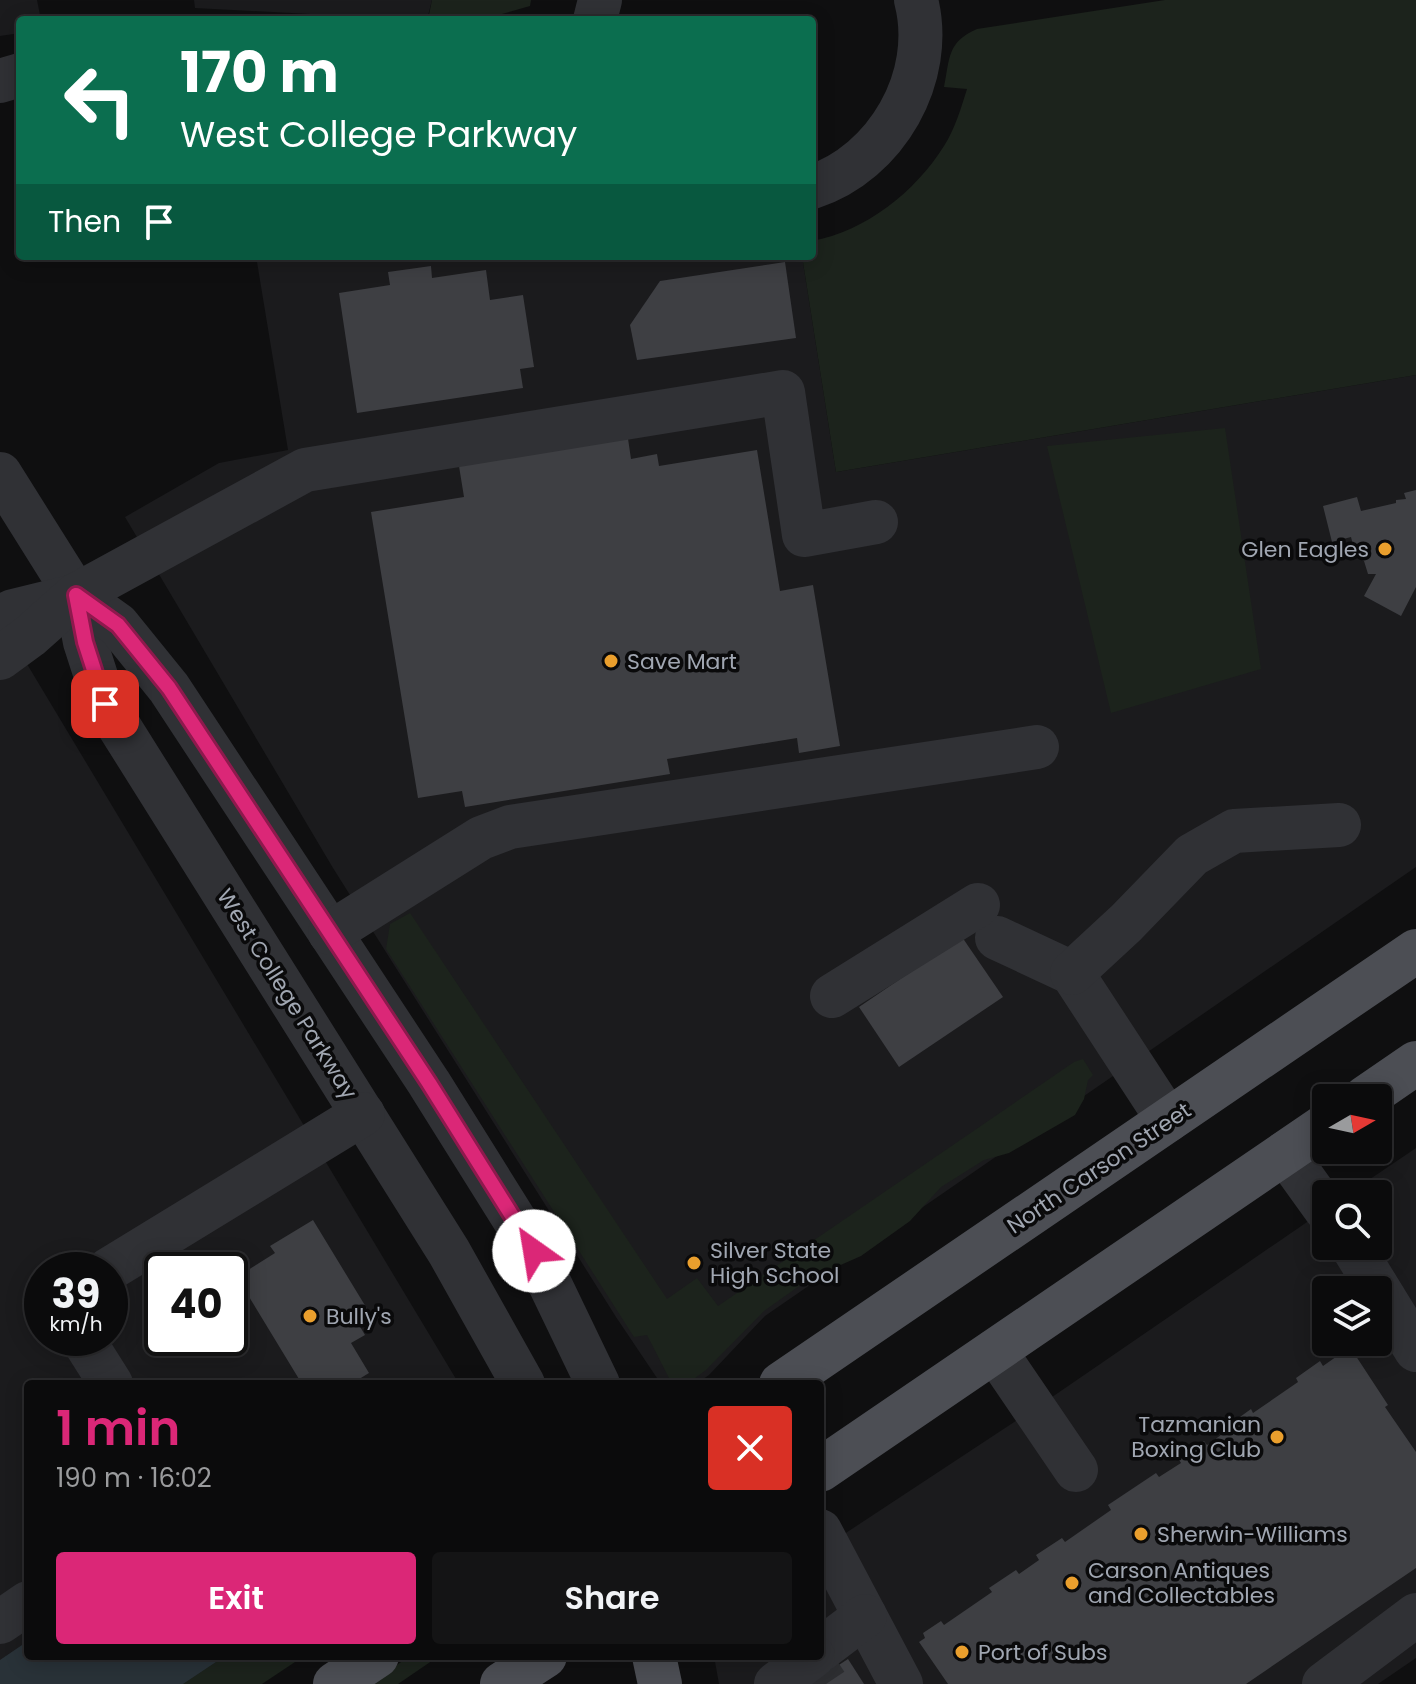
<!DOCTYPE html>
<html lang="en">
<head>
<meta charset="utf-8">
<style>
	:root { --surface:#0b0b0c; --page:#141415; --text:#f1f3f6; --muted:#9a9b9d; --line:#2b2b2d; --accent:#db2777 }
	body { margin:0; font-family:Poppins,sans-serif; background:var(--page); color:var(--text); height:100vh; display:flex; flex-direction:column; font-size:30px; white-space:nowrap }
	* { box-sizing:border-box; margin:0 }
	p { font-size:26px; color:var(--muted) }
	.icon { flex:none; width:44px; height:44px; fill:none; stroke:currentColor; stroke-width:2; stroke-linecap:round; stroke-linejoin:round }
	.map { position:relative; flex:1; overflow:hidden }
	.side { position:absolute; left:24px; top:1380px; width:800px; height:280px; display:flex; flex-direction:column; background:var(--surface); border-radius:8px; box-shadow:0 4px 20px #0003,0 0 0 2px var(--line) }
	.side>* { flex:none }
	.hud { position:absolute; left:16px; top:16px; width:800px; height:244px; border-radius:8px; box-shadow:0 4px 20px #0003,0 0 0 2px var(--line); background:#0b6e4f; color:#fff; overflow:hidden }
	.needle { width:52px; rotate:81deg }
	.fabs { position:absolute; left:1312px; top:1084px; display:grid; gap:16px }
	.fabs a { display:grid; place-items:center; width:80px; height:80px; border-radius:8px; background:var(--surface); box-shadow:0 4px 20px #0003,0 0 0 2px var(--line); font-size:40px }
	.speed { position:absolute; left:24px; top:1252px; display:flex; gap:16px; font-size:40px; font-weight:700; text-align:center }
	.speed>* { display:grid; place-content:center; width:104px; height:104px; border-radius:50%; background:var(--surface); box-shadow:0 4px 20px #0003,0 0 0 2px var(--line); line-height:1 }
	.speed small { font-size:20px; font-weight:400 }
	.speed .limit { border:4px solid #111; border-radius:12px; background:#fff; color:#111 }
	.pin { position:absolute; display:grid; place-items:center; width:68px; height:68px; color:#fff; margin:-34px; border-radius:16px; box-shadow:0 4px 12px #0006 }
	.me { position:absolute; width:88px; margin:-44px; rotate:328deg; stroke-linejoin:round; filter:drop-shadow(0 0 6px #0008) }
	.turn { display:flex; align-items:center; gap:28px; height:168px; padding:0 32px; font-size:36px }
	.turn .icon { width:104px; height:104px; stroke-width:2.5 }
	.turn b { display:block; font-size:56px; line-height:68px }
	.then { display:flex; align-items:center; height:76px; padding:0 32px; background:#0003; gap:16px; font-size:30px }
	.round { display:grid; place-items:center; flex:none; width:84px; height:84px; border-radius:8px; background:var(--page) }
	.headline { display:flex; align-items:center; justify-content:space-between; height:136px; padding:0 32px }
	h1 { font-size:48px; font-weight:600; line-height:60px; color:var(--accent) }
	.action { display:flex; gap:16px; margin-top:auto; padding:16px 32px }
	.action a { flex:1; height:92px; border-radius:8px; background:var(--accent); color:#fff; font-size:32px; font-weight:600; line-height:92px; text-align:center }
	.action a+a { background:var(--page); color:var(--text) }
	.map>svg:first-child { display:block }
</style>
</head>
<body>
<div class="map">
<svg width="1416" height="1684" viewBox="0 0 1416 1684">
	<rect width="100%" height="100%" fill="#0f0f10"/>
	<g fill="#1b1b1d" fill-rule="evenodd">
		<path d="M0,0H37L41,20H20V33L0,36Z"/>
		<path d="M194,0H432L427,20H331L310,14L195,8Z"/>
		<path d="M256,256H802L836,472L1416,375V867L765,1316L709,1375L696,1384H661L616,1317L333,868L125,517L219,463L288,450Z"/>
		<path d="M0,619L459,1384H28V1656H276L234,1684H0ZM42,1270H110V1338H42ZM162,1270H230V1338H162Z"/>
		<path d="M1416,1148V1658L1378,1684H719L714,1656H820V1550L1055,1395L1326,1209V1246H1378V1194H1348ZM1326,1290H1378V1342H1326Z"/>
	</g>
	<g fill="#1c231c">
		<path d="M432,0H531L530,6L488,18L428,20Z"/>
		<path d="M1165,0H1416V375L836,472L802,256H812V241C866,231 915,192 944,146C955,129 961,108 967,89L944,87C950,58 947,42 977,29Z"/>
		<path d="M1225,428L1261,669L1111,713L1047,446Z"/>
		<path d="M410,913L667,1299L697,1278L718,1306L1074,1062L1083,1059L1093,1075L1088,1080L1084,1099L1075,1115L1009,1153L984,1160L941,1187L910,1221L861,1256L809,1279L764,1311L706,1370L691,1381L670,1380L647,1335L634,1337L386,949L390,924Z"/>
		<path d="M225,1656H304L262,1684H183Z"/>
		<path d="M410,1656H439L398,1684H369Z"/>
	</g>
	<path fill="#293238" d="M28,1641V1656H225L183,1684H0V1660Z"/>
	<g fill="#3e3f43">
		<path d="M785,262L796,338L637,360L630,325L660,281Z"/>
		<path d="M431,266L432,278L486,270L490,300L523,295L534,367L520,369L523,388L357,413L339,293L390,285L388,272Z"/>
		<path d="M627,432L631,459L657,454L659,466L757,450L780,591L813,585L840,746L799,753L797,738L667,759L670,774L465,807L462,791L418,798L371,512L464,497L458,460Z"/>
		<path d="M1416,490V587L1401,616L1364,596L1376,574H1368L1364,561L1356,557L1351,537L1332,542L1323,506L1357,497L1361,511L1396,503V500L1406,499L1404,493Z"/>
		<path d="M962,937L1003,997L899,1067L859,1007Z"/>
		<path d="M313,1220L369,1312L356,1320L365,1335L351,1343L369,1373L351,1384H302L237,1277L275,1253L270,1246Z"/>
		<path d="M1350,1347L1388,1405L1385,1407L1416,1452V1568L1246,1684H948L919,1642L925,1638L923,1633L941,1621L944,1625L992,1592L989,1588L1016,1570L1019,1574L1039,1560L1036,1555L1062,1538L1065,1542L1111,1510L1108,1505L1156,1473L1159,1477L1181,1463L1178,1458L1204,1441L1207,1445L1228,1430L1226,1427L1251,1409L1253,1413L1298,1382L1296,1378L1320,1361L1323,1366Z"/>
		<path d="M848,1659L864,1684H810Z"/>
	</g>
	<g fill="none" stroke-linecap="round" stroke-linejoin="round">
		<path stroke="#2c2d30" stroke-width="44" stroke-dasharray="44 22" stroke-linecap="butt" d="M820,1675L826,1684"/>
		<g stroke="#303135" stroke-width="44">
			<path d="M595,20L600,0"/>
			<path d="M0,81L20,75"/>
			<path d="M812,187C886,163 936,77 916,0"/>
			<path d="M0,474L76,595L85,642L105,704L449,1252L523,1384"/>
			<path d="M76,595L118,625L169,688L429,1083L534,1251L598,1384"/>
			<path d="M0,617L13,611L70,597"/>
			<path d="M0,658L30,636L76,595L305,470L783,392L804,535L876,522"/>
			<path d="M330,933L481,838L510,827L1037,747"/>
			<path d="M997,938L1072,973L1168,1120"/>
			<path d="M1072,973L1126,923L1192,855L1234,831L1339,825"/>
			<path d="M832,996L978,905"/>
			<path d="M1285,1153L1326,1210"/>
			<path d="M1352,1246L1416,1350"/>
			<path d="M108,1270L363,1114"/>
			<path d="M82,1338L111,1384"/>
			<path d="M995,1351L1076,1470"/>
			<path d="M820,1531L901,1684"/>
			<path d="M0,1622L28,1603"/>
			<path d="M820,1650L865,1616"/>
			<path d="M776,1684L813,1656"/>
			<path d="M1324,1684L1416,1615"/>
		</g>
		<g stroke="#4c4e54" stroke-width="44">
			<path d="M1365,1098L1416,1063"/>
			<path d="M781,1384L1416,951"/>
			<path d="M820,1470L1326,1125"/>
			<path d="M654,1656L660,1684"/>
			<path d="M335,1684L377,1656"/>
			<path d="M502,1684L545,1656"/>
		</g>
	</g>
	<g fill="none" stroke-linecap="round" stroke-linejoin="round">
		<g stroke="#8e194d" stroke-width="20">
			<path id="route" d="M105,704L85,642L76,595L118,625L169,688L429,1083L534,1251"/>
		</g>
		<use href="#route" stroke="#db2777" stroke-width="14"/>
	</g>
	<g fill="#ea9f2d" stroke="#0a0a0b" stroke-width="3">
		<circle cx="1385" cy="549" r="8"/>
		<circle cx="611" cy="661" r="8"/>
		<circle cx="694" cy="1263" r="8"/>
		<circle cx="310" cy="1316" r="8"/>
		<circle cx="1277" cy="1437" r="8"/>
		<circle cx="1141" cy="1534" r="8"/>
		<circle cx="1072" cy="1583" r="8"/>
		<circle cx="962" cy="1652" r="8"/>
	</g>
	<g text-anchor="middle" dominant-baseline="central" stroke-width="7" stroke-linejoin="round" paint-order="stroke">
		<g font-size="22" fill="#a0a6b1" stroke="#0a0a0b" text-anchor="start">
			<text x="1369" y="549" text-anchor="end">Glen Eagles</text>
			<text x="627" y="661">Save Mart</text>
			<text x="710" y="1250">Silver State<tspan x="710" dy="25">High School</tspan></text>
			<text x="326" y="1316">Bully's</text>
			<text x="1261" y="1424" text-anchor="end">Tazmanian<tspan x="1261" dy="25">Boxing Club</tspan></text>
			<text x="1157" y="1534">Sherwin-Williams</text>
			<text x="1088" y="1570">Carson Antiques<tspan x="1088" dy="25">and Collectables</tspan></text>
			<text x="978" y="1652">Port of Subs</text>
		</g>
		<g font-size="22" fill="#a0a6b1" stroke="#0a0a0b">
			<text transform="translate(287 994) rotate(58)">West College Parkway</text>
			<text transform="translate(1099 1168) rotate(-34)">North Carson Street</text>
		</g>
	</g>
</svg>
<div class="fabs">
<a><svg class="needle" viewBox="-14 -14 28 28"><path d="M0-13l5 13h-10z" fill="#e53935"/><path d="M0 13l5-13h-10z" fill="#9a9b9d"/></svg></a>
<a><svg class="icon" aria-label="search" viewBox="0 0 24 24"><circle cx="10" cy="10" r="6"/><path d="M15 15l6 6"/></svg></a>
<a><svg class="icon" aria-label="layers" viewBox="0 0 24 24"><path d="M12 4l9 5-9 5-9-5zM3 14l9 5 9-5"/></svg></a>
</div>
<div class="speed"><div>39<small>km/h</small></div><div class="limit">40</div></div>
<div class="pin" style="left:105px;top:704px;background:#d93025"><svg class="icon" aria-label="arrive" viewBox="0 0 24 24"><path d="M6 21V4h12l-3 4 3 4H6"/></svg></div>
<svg class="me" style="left:534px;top:1251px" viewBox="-20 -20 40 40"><circle r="19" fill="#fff"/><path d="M0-13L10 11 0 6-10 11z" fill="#db2777"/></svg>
<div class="hud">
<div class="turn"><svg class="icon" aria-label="left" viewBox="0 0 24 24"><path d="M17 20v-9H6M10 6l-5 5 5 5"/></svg><div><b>170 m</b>West College Parkway</div></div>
<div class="then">Then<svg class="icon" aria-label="arrive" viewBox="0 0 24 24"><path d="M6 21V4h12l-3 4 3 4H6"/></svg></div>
</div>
<section class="side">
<div class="headline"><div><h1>1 min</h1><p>190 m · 16:02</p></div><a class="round" style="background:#d93025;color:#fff"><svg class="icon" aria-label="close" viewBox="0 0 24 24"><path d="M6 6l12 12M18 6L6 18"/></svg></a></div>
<div class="action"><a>Exit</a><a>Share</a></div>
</section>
</div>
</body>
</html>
